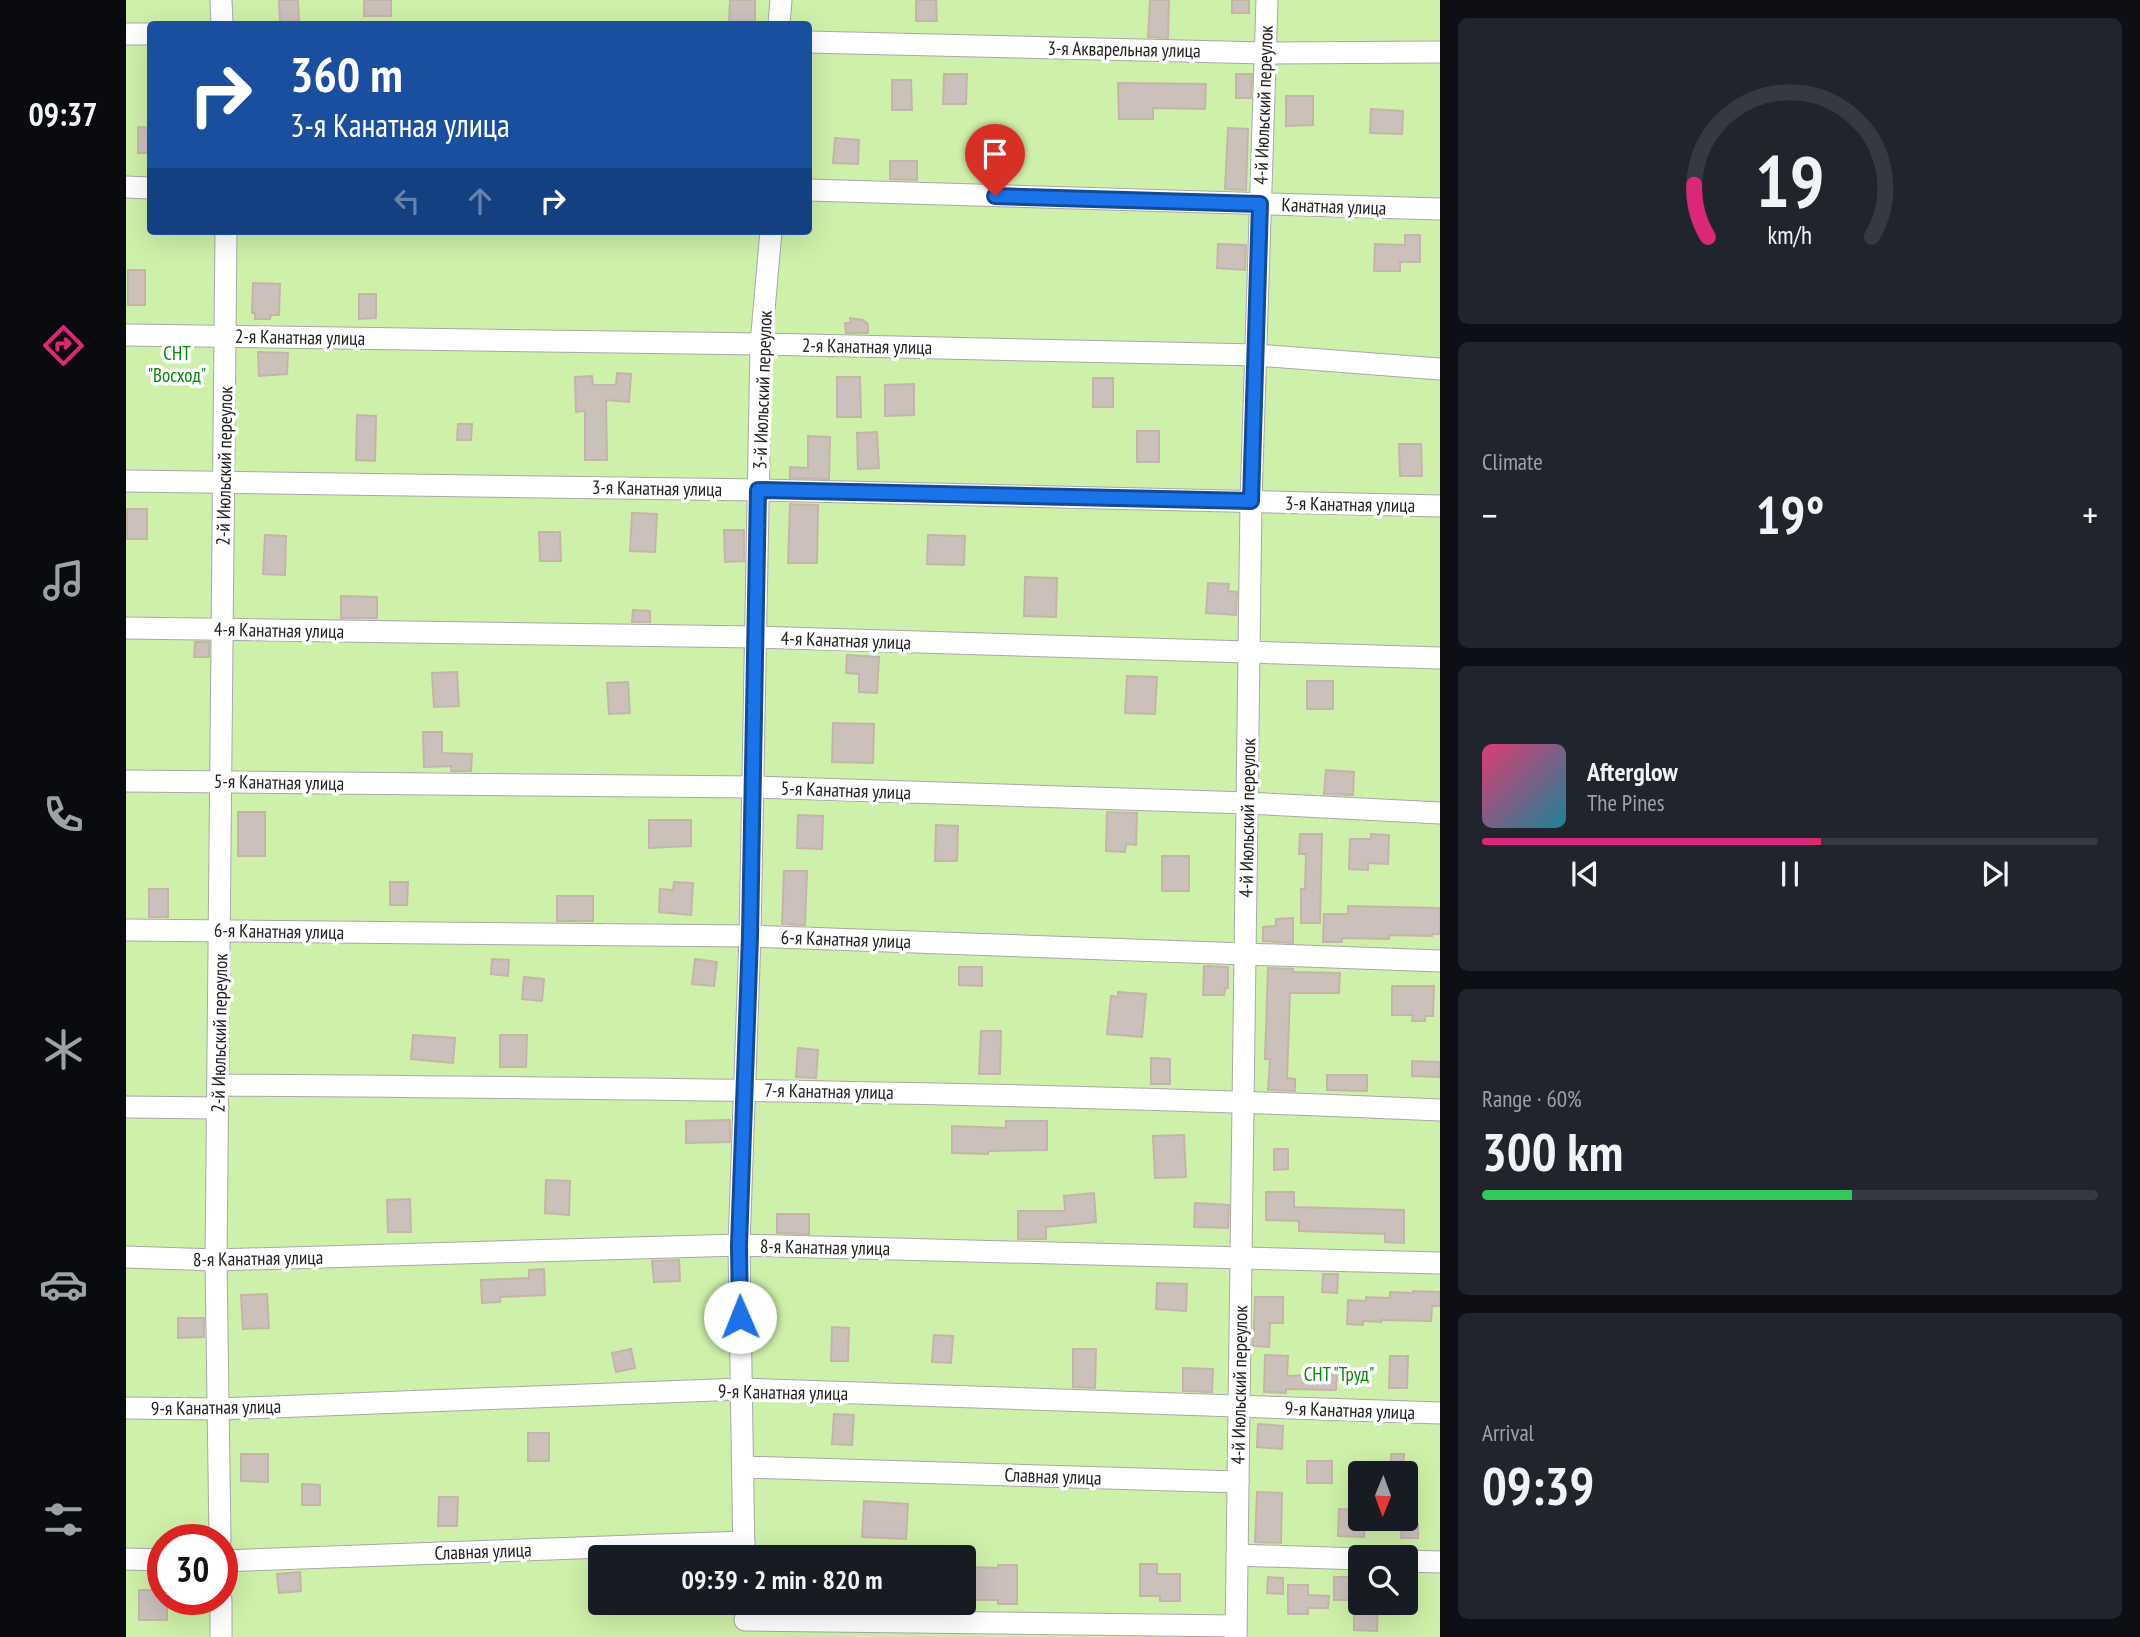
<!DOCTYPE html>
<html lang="en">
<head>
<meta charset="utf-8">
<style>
	:root { --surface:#171b24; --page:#20242c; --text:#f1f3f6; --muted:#9ea1a6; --line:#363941; --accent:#db2777 }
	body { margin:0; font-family:"PT Sans Narrow",sans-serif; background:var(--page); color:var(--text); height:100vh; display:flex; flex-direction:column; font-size:26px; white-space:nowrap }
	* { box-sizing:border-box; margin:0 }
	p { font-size:23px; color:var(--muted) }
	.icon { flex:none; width:38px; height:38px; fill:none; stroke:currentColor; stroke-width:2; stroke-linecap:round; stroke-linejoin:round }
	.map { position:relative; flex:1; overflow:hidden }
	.sheet { display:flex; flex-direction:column; gap:18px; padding:18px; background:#0d0f14; width:700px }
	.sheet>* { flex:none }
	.top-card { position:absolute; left:21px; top:21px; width:665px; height:214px; border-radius:7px; box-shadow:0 7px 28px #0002; background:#1a4fa0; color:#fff; overflow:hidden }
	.needle { width:46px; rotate:181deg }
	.tools { position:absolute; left:1222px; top:1461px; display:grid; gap:14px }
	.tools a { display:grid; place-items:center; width:70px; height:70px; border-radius:7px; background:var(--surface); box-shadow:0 7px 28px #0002; font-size:35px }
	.speed { position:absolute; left:21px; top:1524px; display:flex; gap:14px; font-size:35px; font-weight:700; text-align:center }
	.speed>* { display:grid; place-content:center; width:91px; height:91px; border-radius:50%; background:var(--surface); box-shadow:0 7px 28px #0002; line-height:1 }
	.speed .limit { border:10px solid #d22; background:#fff; color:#111 }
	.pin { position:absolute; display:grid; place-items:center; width:60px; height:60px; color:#fff; margin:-72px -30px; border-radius:50% 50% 50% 0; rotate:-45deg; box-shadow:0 0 7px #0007 }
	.pin .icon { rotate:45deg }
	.me { position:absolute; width:77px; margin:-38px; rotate:359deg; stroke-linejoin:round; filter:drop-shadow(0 0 5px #0008) }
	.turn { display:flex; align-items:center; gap:24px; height:147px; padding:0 28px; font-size:32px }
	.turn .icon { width:91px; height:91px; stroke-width:2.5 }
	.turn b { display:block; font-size:49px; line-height:60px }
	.lanes { display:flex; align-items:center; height:66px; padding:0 28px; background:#0003; justify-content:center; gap:35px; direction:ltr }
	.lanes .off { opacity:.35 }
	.big { font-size:52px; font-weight:600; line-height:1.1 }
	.sheet .widget { flex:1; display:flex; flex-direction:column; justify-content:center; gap:10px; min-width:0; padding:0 24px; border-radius:10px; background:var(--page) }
	.sheet .dial { align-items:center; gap:0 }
	.dial svg { height:182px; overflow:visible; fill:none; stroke:var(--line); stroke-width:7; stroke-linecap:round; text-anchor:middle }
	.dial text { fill:var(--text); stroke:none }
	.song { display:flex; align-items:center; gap:21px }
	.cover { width:84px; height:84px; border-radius:10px; background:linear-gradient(135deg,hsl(340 70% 55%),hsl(190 70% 35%)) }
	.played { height:7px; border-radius:4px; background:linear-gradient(90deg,var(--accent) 55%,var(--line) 55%) }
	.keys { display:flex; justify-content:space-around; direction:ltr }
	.heat { display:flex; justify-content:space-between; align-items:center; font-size:38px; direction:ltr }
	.charge { height:10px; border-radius:5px; background:linear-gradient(90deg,#34c759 60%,var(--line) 0) }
	.trip { position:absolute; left:462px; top:1545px; width:388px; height:70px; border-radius:7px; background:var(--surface); box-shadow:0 7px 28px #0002; font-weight:600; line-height:70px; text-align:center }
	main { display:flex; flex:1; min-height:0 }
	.dock { display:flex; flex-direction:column; width:126px; justify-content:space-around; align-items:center; background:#090b0e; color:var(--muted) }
	.dock .icon { width:49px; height:49px }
	.dock .current { color:var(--accent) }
	.dock b { font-size:32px; color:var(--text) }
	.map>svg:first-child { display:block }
	.grass { fill:#cff0aa; fill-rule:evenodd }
	.building { fill:#cbc0ba; stroke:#c6b4a8; stroke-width:2 }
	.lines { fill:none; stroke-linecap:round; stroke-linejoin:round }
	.minor-casing { stroke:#a8a8a8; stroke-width:23 }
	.minor { stroke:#fff; stroke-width:21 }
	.route-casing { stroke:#114b97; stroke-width:18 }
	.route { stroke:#1a73e8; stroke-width:12 }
	.labels { text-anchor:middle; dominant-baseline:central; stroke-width:7; stroke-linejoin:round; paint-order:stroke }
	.street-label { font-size:19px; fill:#212121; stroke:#fff }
	.park-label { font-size:19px; fill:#038709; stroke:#fff }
</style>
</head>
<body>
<main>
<nav class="dock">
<b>09:37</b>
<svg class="icon current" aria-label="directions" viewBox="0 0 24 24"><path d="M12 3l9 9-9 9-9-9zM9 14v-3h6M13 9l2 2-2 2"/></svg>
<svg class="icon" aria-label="music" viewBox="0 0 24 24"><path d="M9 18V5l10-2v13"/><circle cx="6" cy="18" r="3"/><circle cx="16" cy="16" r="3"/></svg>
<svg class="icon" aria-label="phone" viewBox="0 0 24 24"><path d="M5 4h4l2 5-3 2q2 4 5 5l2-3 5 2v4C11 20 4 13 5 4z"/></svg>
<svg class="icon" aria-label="climate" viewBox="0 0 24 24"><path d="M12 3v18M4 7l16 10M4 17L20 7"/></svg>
<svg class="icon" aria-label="car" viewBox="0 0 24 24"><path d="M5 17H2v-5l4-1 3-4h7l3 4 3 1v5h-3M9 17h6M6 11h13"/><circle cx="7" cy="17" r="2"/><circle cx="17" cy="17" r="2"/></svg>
<svg class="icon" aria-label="filters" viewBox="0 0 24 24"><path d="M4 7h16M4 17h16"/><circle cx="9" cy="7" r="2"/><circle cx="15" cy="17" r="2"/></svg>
</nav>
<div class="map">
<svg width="1314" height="1637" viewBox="0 0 1314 1637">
	<rect width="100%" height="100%" fill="#f2eee7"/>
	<path class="grass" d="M0,0H1314V1637H0ZM24,24H682V231H24ZM1234,1474H1279V1519H1234ZM37,1540H96V1600H37ZM474,1558H838V1603H474ZM1234,1558H1279V1603H1234Z"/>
	<g class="building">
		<polygon points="153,0 172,0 173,21 154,22"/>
		<rect x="238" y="0" width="27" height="16"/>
		<polygon points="604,0 629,0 629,24 603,24"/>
		<polygon points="790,0 810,0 811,21 790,21"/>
		<polygon points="1024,0 1043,0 1042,38 1022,37"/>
		<rect x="1106" y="0" width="17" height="13"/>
		<polygon points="818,74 841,74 840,104 817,104"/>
		<polygon points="1110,74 1126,74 1125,98 1110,98"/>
		<polygon points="766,80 785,80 786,110 766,110"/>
		<polygon points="992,83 1080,84 1079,109 1027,108 1027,119 993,119"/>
		<polygon points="1160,96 1187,96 1187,125 1160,126"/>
		<polygon points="1245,109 1277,111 1276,134 1244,133"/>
		<polygon points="12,127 24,128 24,153 12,153"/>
		<polygon points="1102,128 1122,129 1120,190 1099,189"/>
		<polygon points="709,138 733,140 732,164 707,163"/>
		<polygon points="764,161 791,161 791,180 764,179"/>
		<polygon points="1279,235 1294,235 1294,262 1274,262 1274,271 1248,271 1249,244 1279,245"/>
		<polygon points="1092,244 1120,245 1119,270 1091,268"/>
		<rect x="2" y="270" width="17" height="35"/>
		<polygon points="127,283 154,284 153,315 145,315 144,319 129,319 129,313 126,313"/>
		<polygon points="233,294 250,294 250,318 233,319"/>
		<polygon points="724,318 737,320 742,324 742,333 720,333 719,323 725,323"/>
		<polygon points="132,352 162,353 161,374 133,376"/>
		<polygon points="491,373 505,374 503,402 480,400 481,460 459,460 459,411 450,412 449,377 466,376 467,385 490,385"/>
		<polygon points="711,377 734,377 735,417 711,417"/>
		<rect x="967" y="378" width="20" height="29"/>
		<polygon points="788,384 788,415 759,416 759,385"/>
		<polygon points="231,415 250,416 249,461 230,460"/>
		<polygon points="332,424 346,424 345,440 331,440"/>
		<rect x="1011" y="431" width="22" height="31"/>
		<polygon points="751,432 753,468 732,469 731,433"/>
		<polygon points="682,436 704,437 703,479 664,478 664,467 682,468"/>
		<polygon points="1273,444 1295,444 1296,476 1274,476"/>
		<polygon points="664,504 692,505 691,563 662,563"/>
		<rect x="1" y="509" width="20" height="30"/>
		<polygon points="506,513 531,514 529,552 504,551"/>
		<polygon points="598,530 618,530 618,561 599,562"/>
		<polygon points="413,532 434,532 435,561 414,561"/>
		<polygon points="139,535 160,536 159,575 137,574"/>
		<polygon points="802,535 839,536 838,565 801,564"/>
		<polygon points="899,577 931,578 930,617 898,616"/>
		<polygon points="1082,583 1103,584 1102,591 1111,592 1110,615 1080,613"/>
		<polygon points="215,596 251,597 251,618 215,618"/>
		<polygon points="507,610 524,611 524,622 506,622"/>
		<polygon points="69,642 83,642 83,657 68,657"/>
		<polygon points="721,655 753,657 751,693 733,692 733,674 720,673"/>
		<polygon points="331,672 333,706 308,707 306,673"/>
		<polygon points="1001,676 1031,677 1029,714 999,713"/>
		<rect x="1181" y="681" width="26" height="28"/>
		<polygon points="502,682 504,713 483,714 481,683"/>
		<polygon points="707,723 748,724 747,763 706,762"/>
		<polygon points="297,732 316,732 316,753 346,754 345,771 325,771 325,766 298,767"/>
		<polygon points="1200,770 1228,772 1227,795 1198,794"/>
		<rect x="112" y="812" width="27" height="44"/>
		<polygon points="981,812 1011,813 1010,845 1000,844 999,852 980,851"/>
		<polygon points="672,815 697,816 696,849 671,848"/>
		<polygon points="523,820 565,820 565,846 523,848"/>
		<polygon points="810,825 832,826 831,861 809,861"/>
		<polygon points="1174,834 1196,834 1194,923 1175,923 1175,889 1179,889 1180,854 1173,854"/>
		<polygon points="1245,834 1263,835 1262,864 1242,863 1242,870 1223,869 1224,839 1245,839"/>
		<rect x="1036" y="856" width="27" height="35"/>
		<polygon points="658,871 681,871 679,925 656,924"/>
		<polygon points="264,882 282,882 281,905 264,905"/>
		<polygon points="548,882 567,883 565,915 533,912 534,889 547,890"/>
		<rect x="23" y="889" width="19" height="28"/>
		<rect x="431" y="896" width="36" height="25"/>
		<polygon points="1222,906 1314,908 1314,934 1306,934 1306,936 1263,935 1263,939 1216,938 1216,942 1197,942 1198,914 1222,914"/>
		<polygon points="1167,918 1167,943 1137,941 1137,927 1150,926 1150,919"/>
		<polygon points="366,959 383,960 382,976 365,974"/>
		<polygon points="569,959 591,962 588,986 566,984"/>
		<polygon points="1078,966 1102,967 1102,988 1099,988 1098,995 1077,995"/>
		<polygon points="833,967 856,967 856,986 833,985"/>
		<polygon points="1142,968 1167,969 1167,972 1214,973 1213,993 1164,993 1161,1078 1169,1079 1169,1091 1142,1090 1144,1059 1139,1059"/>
		<polygon points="398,977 418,979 416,1001 396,999"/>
		<polygon points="1266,986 1308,986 1307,1016 1299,1016 1299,1021 1286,1021 1287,1015 1266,1015"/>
		<polygon points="992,992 1020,994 1016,1037 981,1034 985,996 992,997"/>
		<polygon points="855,1031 875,1031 874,1074 853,1074"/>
		<polygon points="287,1035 329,1038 327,1063 285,1059"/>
		<polygon points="374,1035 401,1035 400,1067 374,1067"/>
		<polygon points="672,1048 692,1050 690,1078 670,1077"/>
		<polygon points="1025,1058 1044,1059 1044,1084 1025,1084"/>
		<polygon points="1286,1061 1314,1062 1314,1077 1286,1076"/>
		<polygon points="1201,1075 1241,1075 1241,1091 1201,1090"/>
		<polygon points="604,1120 604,1142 560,1143 560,1121"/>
		<polygon points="880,1121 921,1121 921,1150 862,1151 862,1154 826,1153 826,1126 880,1128"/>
		<polygon points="1058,1135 1060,1177 1029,1178 1027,1136"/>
		<polygon points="1148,1149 1162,1149 1162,1169 1148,1170"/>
		<polygon points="420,1180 444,1181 443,1215 419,1213"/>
		<polygon points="1140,1192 1168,1192 1168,1207 1278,1210 1278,1243 1259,1242 1259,1234 1173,1231 1173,1221 1140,1220"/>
		<polygon points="968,1193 970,1222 920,1227 920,1239 892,1239 892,1211 939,1211 938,1196"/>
		<polygon points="284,1199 285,1232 262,1232 261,1200"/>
		<polygon points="1069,1203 1103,1205 1102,1228 1068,1227"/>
		<polygon points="651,1214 683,1214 683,1234 651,1233"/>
		<polygon points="553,1260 554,1281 528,1282 526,1261"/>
		<polygon points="418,1269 419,1295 374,1297 374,1302 356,1303 355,1280 403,1278 403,1270"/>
		<polygon points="1197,1274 1212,1274 1211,1293 1196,1292"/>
		<polygon points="1031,1283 1061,1284 1060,1311 1030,1309"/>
		<polygon points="1287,1291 1314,1292 1314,1306 1306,1306 1305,1321 1255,1320 1255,1322 1237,1321 1237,1325 1221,1324 1222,1300 1240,1301 1240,1297 1264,1298 1264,1292 1287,1293"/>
		<polygon points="141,1294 143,1328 117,1329 115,1295"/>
		<polygon points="1129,1297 1157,1297 1157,1323 1144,1323 1143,1347 1127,1346"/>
		<polygon points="52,1318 78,1318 78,1337 52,1338"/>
		<polygon points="706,1327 723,1328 722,1361 705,1361"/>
		<polygon points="808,1335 827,1336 825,1363 806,1362"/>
		<polygon points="505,1349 509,1368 490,1372 486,1353"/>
		<polygon points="947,1349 970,1349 969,1388 947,1387"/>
		<polygon points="1139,1355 1162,1356 1161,1376 1211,1374 1210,1390 1160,1389 1160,1393 1138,1392"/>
		<polygon points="1264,1356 1282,1356 1281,1388 1263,1388"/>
		<polygon points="1057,1368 1087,1369 1086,1392 1057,1391"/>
		<polygon points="708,1414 728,1415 726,1445 706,1444"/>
		<polygon points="1132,1424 1157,1426 1156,1449 1131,1447"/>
		<rect x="402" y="1433" width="21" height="28"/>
		<polygon points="115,1454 142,1454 142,1482 115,1481"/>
		<polygon points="1265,1454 1278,1454 1277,1467 1265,1467"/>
		<rect x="1181" y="1461" width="25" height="22"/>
		<polygon points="176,1484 194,1485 194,1505 176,1505"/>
		<polygon points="1131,1492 1156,1493 1155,1543 1129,1542"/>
		<polygon points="313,1497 332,1497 331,1526 312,1526"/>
		<polygon points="738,1501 782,1504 780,1539 736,1537"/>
		<polygon points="1213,1509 1234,1510 1234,1519 1239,1519 1238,1537 1212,1536"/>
		<polygon points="1276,1523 1292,1524 1292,1538 1275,1538"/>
		<polygon points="1014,1564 1031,1564 1031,1574 1054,1574 1054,1601 1034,1601 1034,1596 1014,1596"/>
		<polygon points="872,1565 891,1565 891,1604 872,1604 872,1600 848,1600 848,1567 872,1568"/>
		<polygon points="174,1572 175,1591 153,1593 151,1574"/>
		<polygon points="1142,1577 1157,1578 1157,1594 1141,1593"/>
		<rect x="1208" y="1577" width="18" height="23"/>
		<polygon points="1162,1585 1182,1585 1182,1595 1203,1596 1202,1608 1182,1608 1182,1614 1162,1614"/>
		<polygon points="13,1590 37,1590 37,1600 41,1600 41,1620 13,1620"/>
		<polygon points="1228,1603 1252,1603 1251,1631 1228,1630"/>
	</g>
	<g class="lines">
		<defs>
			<g id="minor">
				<polyline points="95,0 96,24"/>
				<polyline points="653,24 655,0"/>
				<polyline points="0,34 24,34"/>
				<polyline points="682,42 1139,53 1314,52"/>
				<polyline points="0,187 24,188"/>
				<polyline points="682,190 1314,209"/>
				<polyline points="0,335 635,344 1130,355 1314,369"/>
				<polyline points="0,481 633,490 1314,506"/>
				<polyline points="0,628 630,637 1314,658"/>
				<polyline points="0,781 627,787 1121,803 1314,813"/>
				<polyline points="0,930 624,936 1314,961"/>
				<path d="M92,1085C500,1088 907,1092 1314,1110"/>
				<polyline points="0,1107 92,1108"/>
				<polyline points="0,1257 90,1260 613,1245 1314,1263"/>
				<polyline points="0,1408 93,1409 615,1389 1314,1413"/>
				<polyline points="617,1467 1112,1482"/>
				<polyline points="94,1540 90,1260 100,231"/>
				<polyline points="1111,1555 1234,1559"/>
				<polyline points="618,1558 613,1245 624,936 635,344 645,231"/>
				<polyline points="0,1559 37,1560"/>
				<polyline points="96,1561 618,1542"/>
				<polyline points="1279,1561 1314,1562"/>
				<polyline points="95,1600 95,1637"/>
				<polyline points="619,1620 1110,1626"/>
				<polyline points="1110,1637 1125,501 1141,0"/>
			</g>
		</defs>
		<use href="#minor" class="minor-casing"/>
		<use href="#minor" class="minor"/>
	</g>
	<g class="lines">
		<defs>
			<polyline id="route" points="614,1317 613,1245 624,936 632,490 1125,501 1134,204 869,196"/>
		</defs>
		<use href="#route" class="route-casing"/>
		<use href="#route" class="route"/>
	</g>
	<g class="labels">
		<g class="street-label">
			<text transform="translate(998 49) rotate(1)">3-я Акварельная улица</text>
			<text transform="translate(1137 105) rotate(-88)">4-й Июльский переулок</text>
			<text transform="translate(1208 206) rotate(2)">Канатная улица</text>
			<text transform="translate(174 337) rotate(1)">2-я Канатная улица</text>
			<text transform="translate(741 346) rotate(1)">2-я Канатная улица</text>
			<text transform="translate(636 390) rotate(-88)">3-й Июльский переулок</text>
			<text transform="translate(98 466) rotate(-89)">2-й Июльский переулок</text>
			<text transform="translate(531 488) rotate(1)">3-я Канатная улица</text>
			<text transform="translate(1224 504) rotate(1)">3-я Канатная улица</text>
			<text transform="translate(153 630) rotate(1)">4-я Канатная улица</text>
			<text transform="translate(720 640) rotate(2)">4-я Канатная улица</text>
			<text transform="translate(153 782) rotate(1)">5-я Канатная улица</text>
			<text transform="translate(720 790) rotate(2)">5-я Канатная улица</text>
			<text transform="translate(1121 818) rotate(-89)">4-й Июльский переулок</text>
			<text transform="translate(153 931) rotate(1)">6-я Канатная улица</text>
			<text transform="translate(720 939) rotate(2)">6-я Канатная улица</text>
			<text transform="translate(93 1033) rotate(-89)">2-й Июльский переулок</text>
			<text transform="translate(703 1091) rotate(1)">7-я Канатная улица</text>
			<text transform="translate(699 1247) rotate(1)">8-я Канатная улица</text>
			<text transform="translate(132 1258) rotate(-1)">8-я Канатная улица</text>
			<text transform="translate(1113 1385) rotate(-89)">4-й Июльский переулок</text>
			<text transform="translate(657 1392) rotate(1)">9-я Канатная улица</text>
			<text transform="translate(90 1407) rotate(-1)">9-я Канатная улица</text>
			<text transform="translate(1224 1410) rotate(2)">9-я Канатная улица</text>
			<text transform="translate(927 1476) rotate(2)">Славная улица</text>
			<text transform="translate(357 1551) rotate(-2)">Славная улица</text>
		</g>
		<g class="park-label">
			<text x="51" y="353">СНТ<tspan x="51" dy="22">"Восход"</tspan></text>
			<text x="1213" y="1374">СНТ "Труд"</text>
		</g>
	</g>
</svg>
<div class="tools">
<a><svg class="needle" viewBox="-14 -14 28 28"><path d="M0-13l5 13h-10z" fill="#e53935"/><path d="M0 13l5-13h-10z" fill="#9ea1a6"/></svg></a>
<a><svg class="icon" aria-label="search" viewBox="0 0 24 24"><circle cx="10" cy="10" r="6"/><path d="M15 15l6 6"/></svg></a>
</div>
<div class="speed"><div class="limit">30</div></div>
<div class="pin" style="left:869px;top:196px;background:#d93025"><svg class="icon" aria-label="arrive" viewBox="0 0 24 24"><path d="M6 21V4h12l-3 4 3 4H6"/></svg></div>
<svg class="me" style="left:614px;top:1317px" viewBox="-20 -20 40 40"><circle r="19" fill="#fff"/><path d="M0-13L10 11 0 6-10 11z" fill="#1a73e8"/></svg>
<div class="trip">09:39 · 2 min · 820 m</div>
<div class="top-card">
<div class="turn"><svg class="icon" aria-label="right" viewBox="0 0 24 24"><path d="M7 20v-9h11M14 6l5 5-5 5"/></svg><div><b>360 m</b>3-я Канатная улица</div></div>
<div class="lanes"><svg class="icon off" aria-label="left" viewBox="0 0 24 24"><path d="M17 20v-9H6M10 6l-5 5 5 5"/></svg><svg class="icon off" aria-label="ahead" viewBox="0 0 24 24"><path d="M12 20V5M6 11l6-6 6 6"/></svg><svg class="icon" aria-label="right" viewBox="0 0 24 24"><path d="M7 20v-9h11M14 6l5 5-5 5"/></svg></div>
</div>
</div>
<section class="sheet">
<div class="widget dial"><svg viewBox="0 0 100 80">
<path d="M14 69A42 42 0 1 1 86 69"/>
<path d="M14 69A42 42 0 0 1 8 46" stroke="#db2777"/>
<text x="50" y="56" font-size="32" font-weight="700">19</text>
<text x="50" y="72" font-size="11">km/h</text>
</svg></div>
<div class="widget"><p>Climate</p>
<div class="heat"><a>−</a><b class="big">19°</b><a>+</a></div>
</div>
<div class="widget">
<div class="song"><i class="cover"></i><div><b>Afterglow</b><p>The Pines</p></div></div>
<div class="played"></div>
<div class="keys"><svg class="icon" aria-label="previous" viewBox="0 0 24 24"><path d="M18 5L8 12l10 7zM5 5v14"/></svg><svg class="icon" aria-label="pause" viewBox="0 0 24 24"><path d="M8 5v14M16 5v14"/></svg><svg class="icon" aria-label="next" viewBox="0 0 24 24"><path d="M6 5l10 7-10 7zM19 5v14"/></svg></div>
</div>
<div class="widget"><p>Range · 60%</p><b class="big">300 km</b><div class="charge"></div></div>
<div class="widget"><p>Arrival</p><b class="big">09:39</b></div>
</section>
</main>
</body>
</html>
